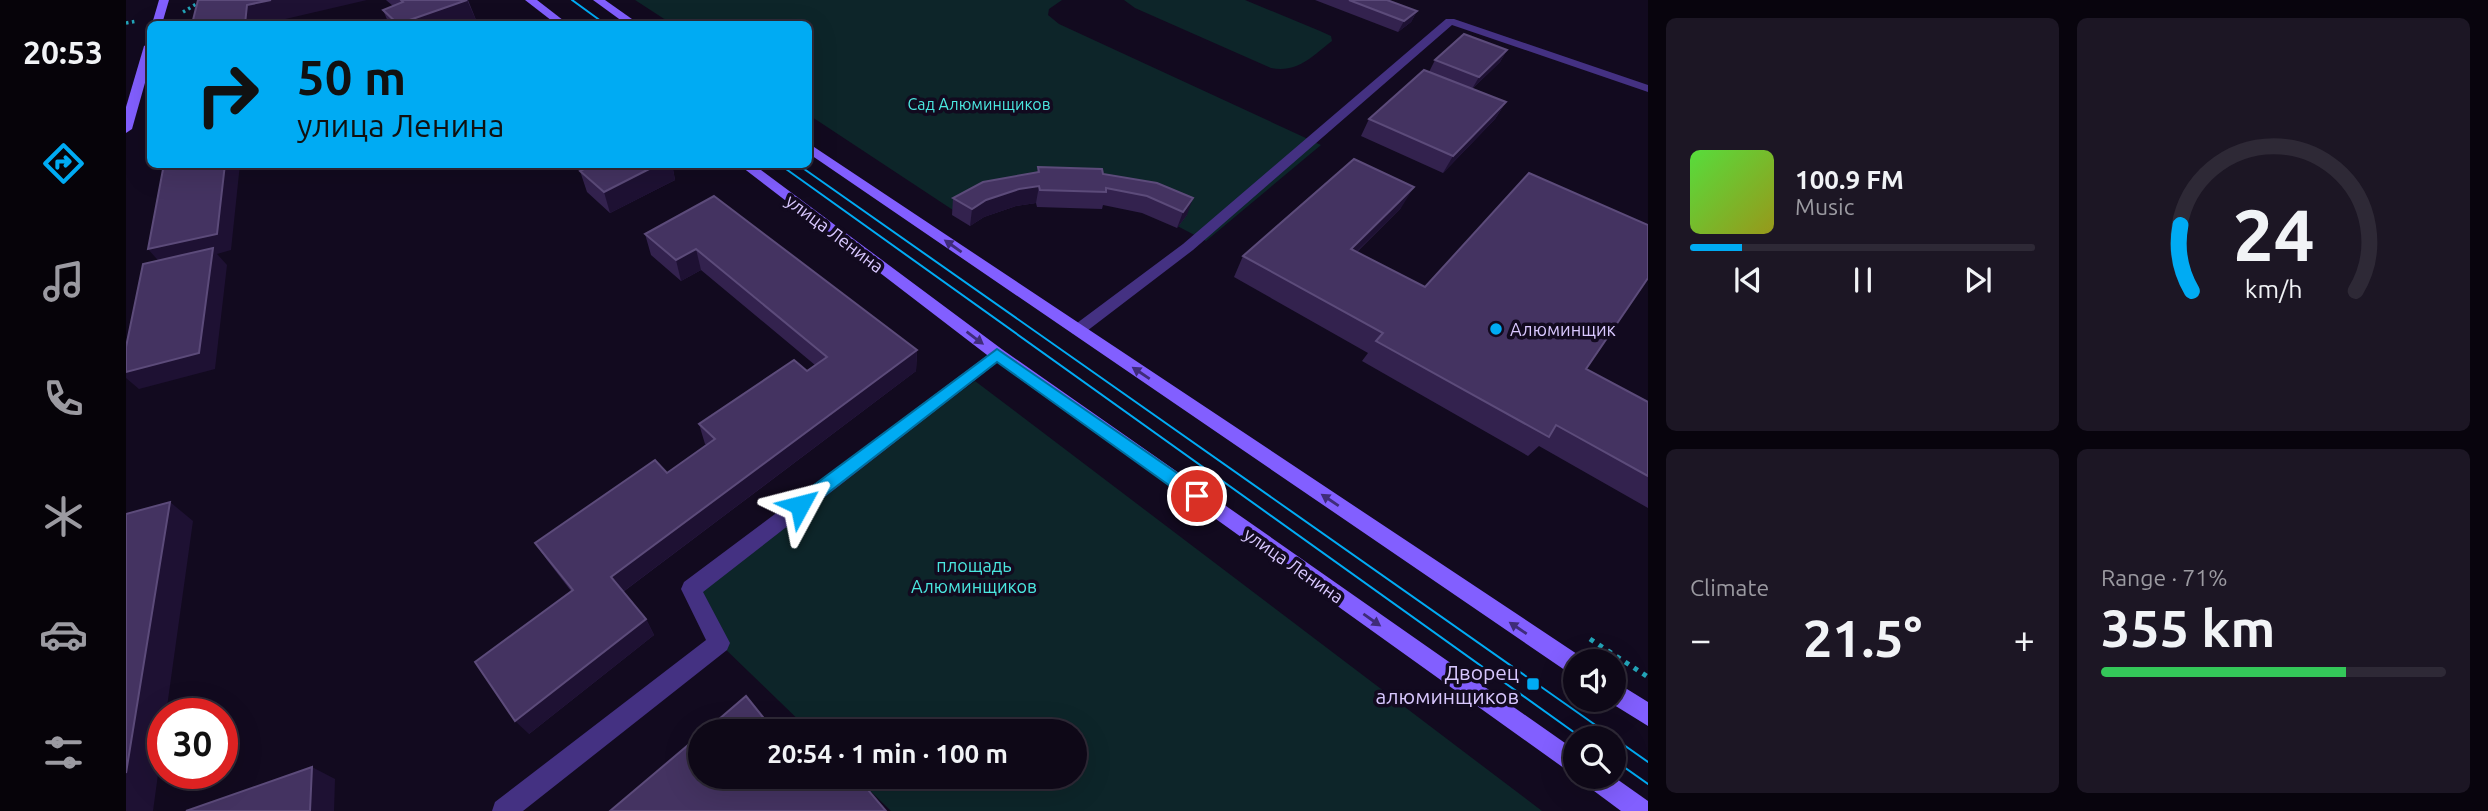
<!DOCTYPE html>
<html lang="en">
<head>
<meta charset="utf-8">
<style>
	:root { --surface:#0e0817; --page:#1c1624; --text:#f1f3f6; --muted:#9b9aa1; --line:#2e2936; --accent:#00abf3 }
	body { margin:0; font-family:Ubuntu,sans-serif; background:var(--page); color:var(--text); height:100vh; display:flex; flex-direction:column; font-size:26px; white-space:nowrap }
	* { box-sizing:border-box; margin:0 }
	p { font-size:23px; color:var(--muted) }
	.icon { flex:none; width:38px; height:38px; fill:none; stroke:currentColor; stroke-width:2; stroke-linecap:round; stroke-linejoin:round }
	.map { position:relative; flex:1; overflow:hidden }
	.sheet { display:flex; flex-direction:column; gap:18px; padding:18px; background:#08040d; width:840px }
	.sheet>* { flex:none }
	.top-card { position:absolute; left:21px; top:21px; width:665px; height:147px; border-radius:10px; box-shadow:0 7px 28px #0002,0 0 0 2px var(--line); background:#00abf3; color:#111; overflow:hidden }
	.buttons { position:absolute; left:1437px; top:649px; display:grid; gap:14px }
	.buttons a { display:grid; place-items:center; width:63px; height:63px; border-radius:50%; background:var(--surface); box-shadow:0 7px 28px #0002,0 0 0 2px var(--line); font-size:35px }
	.speed { position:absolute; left:21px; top:698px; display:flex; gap:14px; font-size:35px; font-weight:700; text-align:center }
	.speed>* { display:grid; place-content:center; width:91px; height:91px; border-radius:50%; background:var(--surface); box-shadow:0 7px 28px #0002,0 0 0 2px var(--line); line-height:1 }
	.speed .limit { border:10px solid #d22; background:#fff; color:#111 }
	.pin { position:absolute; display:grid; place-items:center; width:60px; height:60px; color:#fff; margin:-30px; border:4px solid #fff; border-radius:50%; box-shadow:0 2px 7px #0007 }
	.me { position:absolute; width:77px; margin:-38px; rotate:52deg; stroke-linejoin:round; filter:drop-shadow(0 0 5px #0008) }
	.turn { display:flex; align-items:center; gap:24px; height:147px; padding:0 35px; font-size:32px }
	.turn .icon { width:91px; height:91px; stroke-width:2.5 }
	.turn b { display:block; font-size:49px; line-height:60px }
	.big { font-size:52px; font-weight:700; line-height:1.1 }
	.sheet .tile { flex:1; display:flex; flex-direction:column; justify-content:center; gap:10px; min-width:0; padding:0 24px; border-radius:10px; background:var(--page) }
	.sheet .dial { align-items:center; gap:0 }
	.dial svg { height:182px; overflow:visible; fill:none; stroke:var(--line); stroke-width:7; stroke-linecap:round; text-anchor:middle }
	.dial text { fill:var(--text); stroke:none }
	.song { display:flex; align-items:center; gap:21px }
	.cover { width:84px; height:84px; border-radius:10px; background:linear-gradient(135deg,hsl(110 70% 55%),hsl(60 70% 35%)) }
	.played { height:7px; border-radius:4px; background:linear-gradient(90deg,var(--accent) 15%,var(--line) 15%) }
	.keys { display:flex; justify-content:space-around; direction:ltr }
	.heat { display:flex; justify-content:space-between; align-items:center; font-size:38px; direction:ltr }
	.charge { height:10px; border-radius:5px; background:linear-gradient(90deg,#34c759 71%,var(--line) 0) }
	.sheet .tiles { flex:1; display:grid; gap:18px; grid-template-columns:repeat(2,1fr) }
	.trip { position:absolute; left:562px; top:719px; width:399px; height:70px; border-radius:35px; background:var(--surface); box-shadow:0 7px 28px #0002,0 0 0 2px var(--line); font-weight:700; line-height:70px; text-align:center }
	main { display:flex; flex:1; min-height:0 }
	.menu { display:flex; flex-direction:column; width:126px; justify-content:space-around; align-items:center; background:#060309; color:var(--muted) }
	.menu .icon { width:49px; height:49px }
	.menu .active { color:var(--accent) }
	.menu b { font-size:32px; color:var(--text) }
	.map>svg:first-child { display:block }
	.green { fill:#0d2529 }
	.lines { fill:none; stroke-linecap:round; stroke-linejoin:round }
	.path-far1 { stroke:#23a4b8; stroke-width:3.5; stroke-dasharray:2.5 3.5; stroke-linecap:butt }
	.path { stroke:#23a4b8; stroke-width:5; stroke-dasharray:4.5 6; stroke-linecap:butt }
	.lane { fill:#443182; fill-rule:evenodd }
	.street { fill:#443182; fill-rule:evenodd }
	.secondary { fill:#825fff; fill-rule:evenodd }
	.tram { stroke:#00abf3; stroke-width:2 }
	.wall { fill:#33224e }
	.shaded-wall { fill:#1e1133 }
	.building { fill:#443361; stroke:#5c4b7a; stroke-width:2 }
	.oneway { fill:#3f2c79 }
	.route { fill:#00abf3; stroke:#006f9e; stroke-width:2 }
	.poi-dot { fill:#00abf3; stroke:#120a1f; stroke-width:2.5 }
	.labels { text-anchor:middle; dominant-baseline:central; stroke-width:7; stroke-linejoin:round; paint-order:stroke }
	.far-park-label { font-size:16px; fill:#4be8e0; stroke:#120a1f }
	.street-label { font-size:18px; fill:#d9c8ff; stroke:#120a1f }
	.poi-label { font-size:18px; fill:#d9c8ff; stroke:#120a1f; text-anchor:start }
	.park-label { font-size:18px; fill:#4be8e0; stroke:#120a1f }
	.near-poi-label { font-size:21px; fill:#d9c8ff; stroke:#120a1f; text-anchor:end }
</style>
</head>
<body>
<main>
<nav class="menu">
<b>20:53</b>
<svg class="icon active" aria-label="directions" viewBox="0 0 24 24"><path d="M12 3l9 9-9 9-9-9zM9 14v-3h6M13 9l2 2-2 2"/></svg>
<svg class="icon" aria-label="music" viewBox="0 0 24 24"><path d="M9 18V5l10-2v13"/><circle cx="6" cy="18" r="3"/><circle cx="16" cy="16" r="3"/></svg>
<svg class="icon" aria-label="phone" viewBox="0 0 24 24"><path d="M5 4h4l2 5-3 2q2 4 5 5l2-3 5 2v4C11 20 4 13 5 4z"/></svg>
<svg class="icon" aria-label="climate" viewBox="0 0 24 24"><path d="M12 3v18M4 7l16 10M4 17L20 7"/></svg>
<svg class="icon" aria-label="car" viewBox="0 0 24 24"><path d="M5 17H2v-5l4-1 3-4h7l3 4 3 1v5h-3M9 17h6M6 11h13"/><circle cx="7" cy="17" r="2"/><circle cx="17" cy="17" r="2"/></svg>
<svg class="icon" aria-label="filters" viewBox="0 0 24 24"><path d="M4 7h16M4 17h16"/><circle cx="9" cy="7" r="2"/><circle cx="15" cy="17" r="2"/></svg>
</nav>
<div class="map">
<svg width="1522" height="811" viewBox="0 0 1522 811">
	<rect width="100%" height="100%" fill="#120a1f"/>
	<g class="green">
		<polygon points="509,0 936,0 923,9 922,15 933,24 1195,145 1080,241 1015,207 912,195 836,216 683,115 682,24 546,24"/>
		<path d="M998,0H1119L1194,31L1205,36L1206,41C1185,57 1172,73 1145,68L1009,8Z"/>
		<polygon points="849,381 1416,811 765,811 730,777 948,777 948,732 684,731 593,643 565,589"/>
	</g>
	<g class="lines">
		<g class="path-far1">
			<polyline points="57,12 77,0"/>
			<polyline points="0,23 11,21"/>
		</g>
		<polyline class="path" points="1464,639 1522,677"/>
		<polygon class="lane" points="1320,19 1328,19 1522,85 1522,92 1326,25 1067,250 957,334 947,334 945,330 947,326 1057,244"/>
		<polygon class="street" points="871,348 877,350 879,354 877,358 577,592 604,643 601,650 397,811 366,811 369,802 580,640 555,589 558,582"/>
		<g class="secondary">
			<polygon points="33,0 43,0 36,24 26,24"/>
			<polygon points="399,0 411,0 442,24 430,24"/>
			<polygon points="467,0 479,0 513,24 500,24"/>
			<polygon points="24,43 24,65 6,129 0,133 0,107 18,46"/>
			<polygon points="682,143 1457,658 1458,662 1449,662 1449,677 682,153"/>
			<polygon points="612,164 627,164 877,350 1449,750 1449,776 865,358"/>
			<polygon points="1488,681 1522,702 1522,726 1480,700 1488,700"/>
			<polygon points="1456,777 1488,777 1522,801 1522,811 1495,811 1460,785"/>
		</g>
		<g class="tram">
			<polyline points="446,0 479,24"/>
			<polyline points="653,164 1456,738"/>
			<polyline points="671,164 1522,762"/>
			<polyline points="1488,760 1522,784"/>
		</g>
	</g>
	<g class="wall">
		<polygon points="260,0 342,0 350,20 337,24 263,24 257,10 267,6"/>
		<polygon points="1189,0 1261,0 1291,11 1285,22 1272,32"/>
		<polygon points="1381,50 1374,62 1346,89 1380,102 1369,119 1317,173 1235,136 1243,119 1303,72 1309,60"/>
		<polygon points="454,164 546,164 549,180 484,213 461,192 454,171 459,169"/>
		<polygon points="912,167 977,174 1031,183 1061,215 1051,228 1016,213 977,205 976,209 911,207 910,203 890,206 858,217 844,226 826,215 827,198 911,173"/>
		<polygon points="588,196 791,350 790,371 497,592 520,619 528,635 403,734 445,591 421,560 409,543 541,473 581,445 579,444 573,424 681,371 689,365 575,270 555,281 525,255 519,234"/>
		<polygon points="1275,208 1231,252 1522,402 1522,508 1413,446 1402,456 1236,361 1242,353 1108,277 1117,256"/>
	</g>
	<g class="shaded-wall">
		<polygon points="145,0 241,0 138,24 119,24 121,5"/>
		<polygon points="341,0 350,20 337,24 272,24"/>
		<polygon points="1291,11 1285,22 1272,32 1278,21"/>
		<polygon points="1381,50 1374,62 1346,89 1353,77"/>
		<polygon points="1380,102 1369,119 1317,173 1327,156"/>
		<polygon points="99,164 114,164 105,250 91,254 101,265 89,369 13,389 0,378 0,372 37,266 22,249"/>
		<polygon points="533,164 546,164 549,180 484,213 478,192"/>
		<polygon points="913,186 910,203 890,206 858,217 844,226 846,209 860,200 893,189"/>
		<polygon points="1288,187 1275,208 1213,269 1225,249"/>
		<polygon points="1067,198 1061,215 1051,228 1057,212"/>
		<polygon points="570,249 575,270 555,281 550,260"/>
		<polygon points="791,350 790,371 494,594 485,577"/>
		<polygon points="44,502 67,521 40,714 37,714 37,738 27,811 0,811 0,773"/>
		<polygon points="520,619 528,635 403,734 389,721"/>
		<polygon points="186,767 209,779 208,811 184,811"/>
	</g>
	<g class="building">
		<polygon points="72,0 145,0 121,5 119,24 66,24"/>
		<polygon points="275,0 341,0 272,24 257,10 277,2"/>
		<polygon points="1223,0 1261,0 1291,11 1278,21"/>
		<polygon points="1338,34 1381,50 1353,77 1309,60"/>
		<polygon points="1298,70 1380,102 1327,156 1243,119"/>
		<polygon points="1228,159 1288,187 1225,249 1299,287 1403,173 1522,225 1522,278 1460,369 1522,402 1522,476 1430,425 1423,437 1250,341 1257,333 1117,256"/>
		<polygon points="38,164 99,164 91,234 22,249"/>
		<polygon points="468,164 533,164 478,192 454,171"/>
		<polygon points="912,167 976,169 977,174 1031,183 1067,198 1057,212 1021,196 980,188 980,192 914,190 913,186 893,189 860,200 846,209 827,198 857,182 913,172"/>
		<polygon points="588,196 791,350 485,577 520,619 389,721 349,662 447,590 409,543 529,460 541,473 589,439 573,424 668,360 681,371 701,357 570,249 550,260 519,234"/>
		<polygon points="87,248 73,353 0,372 0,347 17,264"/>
		<polygon points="44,502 0,773 0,514"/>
		<polygon points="620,696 649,732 578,732"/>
		<polygon points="686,725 692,732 678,732"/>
		<polygon points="574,735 574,777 731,777 760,811 484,811"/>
		<polygon points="186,767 184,811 60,811"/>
	</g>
	<defs><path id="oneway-solid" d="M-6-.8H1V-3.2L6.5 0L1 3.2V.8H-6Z" transform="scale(1.75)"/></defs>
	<g class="oneway">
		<use href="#oneway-solid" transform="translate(827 246) rotate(-145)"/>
		<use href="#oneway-solid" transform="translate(849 338) rotate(37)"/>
		<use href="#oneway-solid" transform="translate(1015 373) rotate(-146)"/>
		<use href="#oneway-solid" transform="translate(1204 500) rotate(-146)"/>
		<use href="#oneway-solid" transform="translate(1246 620) rotate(35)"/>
		<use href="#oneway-solid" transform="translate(1392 628) rotate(-146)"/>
	</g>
	<polygon class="route" points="871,349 1077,491 1079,496 1077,501 1071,503 1065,501 871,362 680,510 674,513 668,510 665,505 668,500"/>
	<g class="poi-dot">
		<circle cx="1370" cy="329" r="7"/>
		<rect x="1400" y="677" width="14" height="14" rx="3.5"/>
	</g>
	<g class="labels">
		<g class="far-park-label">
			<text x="853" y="104">Сад Алюминщиков</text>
		</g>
		<g class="street-label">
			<text transform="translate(709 233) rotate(37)">улица Ленина</text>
			<text transform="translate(1168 565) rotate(35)">улица Ленина</text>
		</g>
		<g class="poi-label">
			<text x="1384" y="329">Алюминщик</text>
		</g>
		<g class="park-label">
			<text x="848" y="565">площадь<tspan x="848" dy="21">Алюминщиков</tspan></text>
		</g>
		<g class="near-poi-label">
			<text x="1393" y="672">Дворец<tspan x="1393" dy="24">алюминщиков</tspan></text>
		</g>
	</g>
</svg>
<div class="buttons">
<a><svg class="icon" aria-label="sound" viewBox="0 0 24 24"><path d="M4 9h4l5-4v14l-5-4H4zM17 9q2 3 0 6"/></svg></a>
<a><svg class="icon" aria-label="search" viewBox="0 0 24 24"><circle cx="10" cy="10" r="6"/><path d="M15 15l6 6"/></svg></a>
</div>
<div class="speed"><div class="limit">30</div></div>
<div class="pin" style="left:1071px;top:496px;background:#d93025"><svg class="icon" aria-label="arrive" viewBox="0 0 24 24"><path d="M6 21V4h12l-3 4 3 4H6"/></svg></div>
<svg class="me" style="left:674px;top:505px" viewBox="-20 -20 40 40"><path d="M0-17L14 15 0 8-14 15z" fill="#00abf3" stroke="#fff" stroke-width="4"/></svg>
<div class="trip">20:54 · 1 min · 100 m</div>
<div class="top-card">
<div class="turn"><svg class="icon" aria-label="right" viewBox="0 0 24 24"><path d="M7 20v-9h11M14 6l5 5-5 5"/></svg><div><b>50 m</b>улица Ленина</div></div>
</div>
</div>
<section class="sheet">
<div class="tiles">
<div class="tile">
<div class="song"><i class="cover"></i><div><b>100.9 FM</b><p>Music</p></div></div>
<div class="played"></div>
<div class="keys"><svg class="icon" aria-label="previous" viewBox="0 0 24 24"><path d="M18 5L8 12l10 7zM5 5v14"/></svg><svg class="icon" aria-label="pause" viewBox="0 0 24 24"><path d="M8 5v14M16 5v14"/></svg><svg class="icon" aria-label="next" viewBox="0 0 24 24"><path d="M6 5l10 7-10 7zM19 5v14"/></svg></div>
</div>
<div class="tile dial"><svg viewBox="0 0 100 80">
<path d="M14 69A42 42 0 1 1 86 69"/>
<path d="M14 69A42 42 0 0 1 9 40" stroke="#00abf3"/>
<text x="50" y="56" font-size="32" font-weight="700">24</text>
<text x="50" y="72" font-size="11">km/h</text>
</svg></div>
<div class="tile"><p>Climate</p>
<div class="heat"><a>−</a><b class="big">21.5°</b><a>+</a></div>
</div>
<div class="tile"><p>Range · 71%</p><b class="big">355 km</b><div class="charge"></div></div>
</div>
</section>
</main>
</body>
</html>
